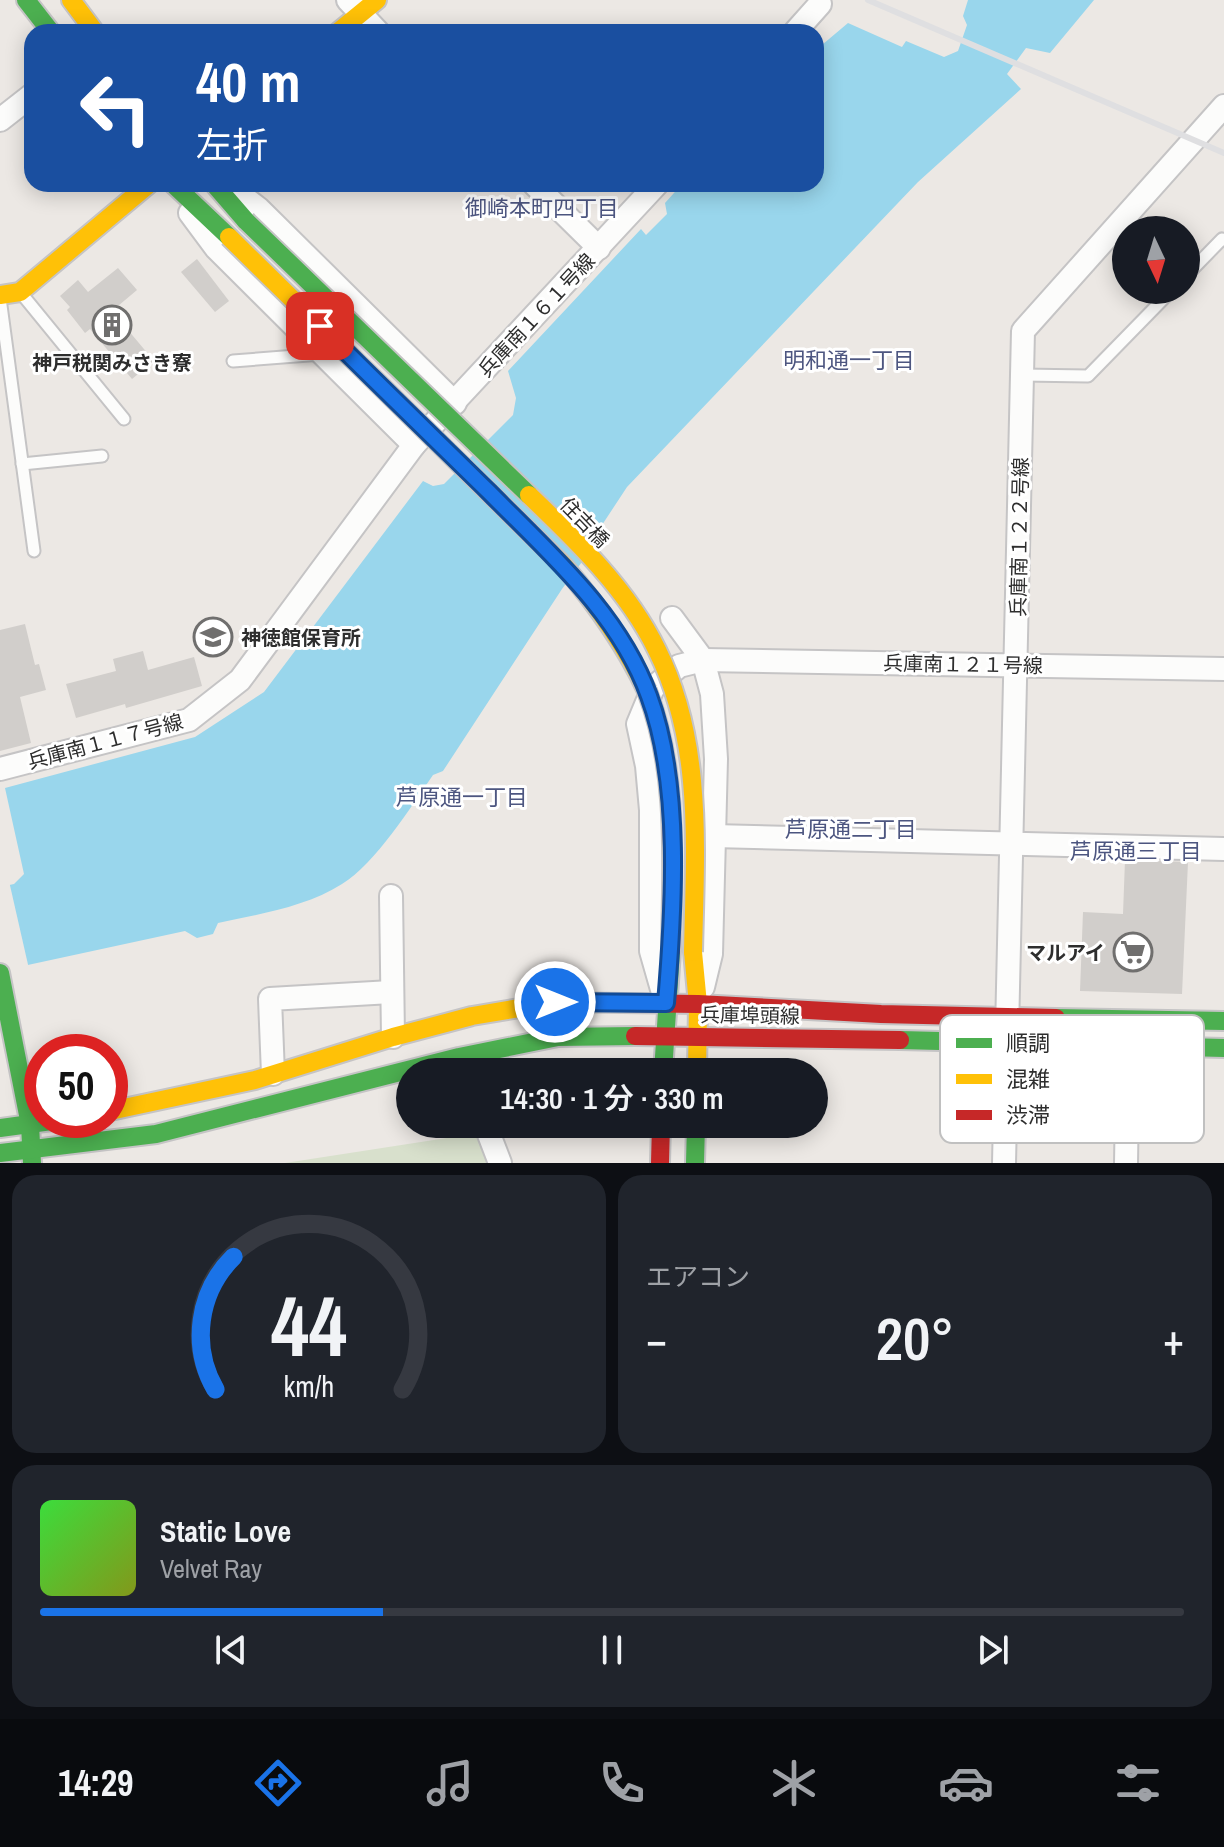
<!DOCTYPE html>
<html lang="ja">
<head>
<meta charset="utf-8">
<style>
	:root { --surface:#171b24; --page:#20242c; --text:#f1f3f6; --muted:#9ea1a6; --line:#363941; --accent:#1a73e8 }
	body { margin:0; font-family:"Archivo Narrow","Noto Sans JP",sans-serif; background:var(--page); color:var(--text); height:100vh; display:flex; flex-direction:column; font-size:30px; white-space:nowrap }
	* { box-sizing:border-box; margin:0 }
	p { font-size:26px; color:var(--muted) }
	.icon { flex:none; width:44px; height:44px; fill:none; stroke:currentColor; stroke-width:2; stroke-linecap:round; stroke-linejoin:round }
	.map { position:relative; height:1163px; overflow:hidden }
	.details { display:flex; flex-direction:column; gap:12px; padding:12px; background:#0d0f14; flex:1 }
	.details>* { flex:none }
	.guide { position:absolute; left:24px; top:24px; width:800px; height:168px; border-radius:24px; box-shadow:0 4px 20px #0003; background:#1a4fa0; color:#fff; overflow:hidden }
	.needle { width:52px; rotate:176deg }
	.controls { position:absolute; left:1112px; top:216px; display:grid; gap:16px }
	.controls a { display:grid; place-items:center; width:88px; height:88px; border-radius:50%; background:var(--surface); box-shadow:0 4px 20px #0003; font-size:40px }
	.speed { position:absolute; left:24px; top:1034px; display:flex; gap:16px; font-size:40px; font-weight:700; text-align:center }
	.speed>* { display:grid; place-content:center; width:104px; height:104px; border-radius:50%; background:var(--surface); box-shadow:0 4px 20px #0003; line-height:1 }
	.speed .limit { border:12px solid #d22; background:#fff; color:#111 }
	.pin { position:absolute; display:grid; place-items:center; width:68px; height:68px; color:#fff; margin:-34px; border-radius:16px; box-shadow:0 4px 12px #0006 }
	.me { position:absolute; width:88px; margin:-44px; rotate:90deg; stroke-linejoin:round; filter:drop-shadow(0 0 6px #0008) }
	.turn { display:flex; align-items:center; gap:28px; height:168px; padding:0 40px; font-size:36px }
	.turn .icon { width:104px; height:104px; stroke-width:2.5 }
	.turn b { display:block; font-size:56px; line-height:68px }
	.big { font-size:60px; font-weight:600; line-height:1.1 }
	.details .card { flex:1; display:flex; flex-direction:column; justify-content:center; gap:12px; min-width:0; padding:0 28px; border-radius:24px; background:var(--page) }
	.details .dial { align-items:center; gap:0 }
	.dial svg { height:208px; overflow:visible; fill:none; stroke:var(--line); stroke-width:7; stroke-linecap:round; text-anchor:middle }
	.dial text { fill:var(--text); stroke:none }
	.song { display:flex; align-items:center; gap:24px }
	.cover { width:96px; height:96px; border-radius:12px; background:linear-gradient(135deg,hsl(120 70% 55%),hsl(70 70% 35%)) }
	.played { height:8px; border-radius:4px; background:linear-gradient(90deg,var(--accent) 30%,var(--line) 30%) }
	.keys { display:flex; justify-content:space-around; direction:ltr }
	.heat { display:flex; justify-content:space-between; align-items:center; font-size:44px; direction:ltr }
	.details .tiles { flex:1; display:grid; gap:12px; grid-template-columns:1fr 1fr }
	.card:last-child { grid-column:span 2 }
	.trip { position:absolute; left:396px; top:1058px; width:432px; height:80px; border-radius:40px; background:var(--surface); box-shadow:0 4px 20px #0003; font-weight:600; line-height:80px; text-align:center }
	.tabs { display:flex; height:128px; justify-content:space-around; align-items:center; background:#090b0e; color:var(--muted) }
	.tabs .icon { width:56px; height:56px }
	.tabs .active { color:var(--accent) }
	.tabs b { font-size:36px; color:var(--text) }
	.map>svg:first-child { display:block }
	.cemetery { fill:#d8e0cc }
	.water { fill:#99d6ec }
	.pier { fill:#ece8e4 }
	.building { fill:#d1cecb }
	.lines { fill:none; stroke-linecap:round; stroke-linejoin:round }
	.lane-casing { stroke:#c5c4c5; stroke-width:15 }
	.street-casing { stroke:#c5c4c5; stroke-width:26 }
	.fast-casing { stroke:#c5c4c5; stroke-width:22 }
	.slow-casing { stroke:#c5c4c5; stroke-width:22 }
	.jam-casing { stroke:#c5c4c5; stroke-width:22 }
	.lane { stroke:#fcfcfb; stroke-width:11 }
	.street { stroke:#fcfcfb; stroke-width:22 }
	.fast { stroke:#4caf50; stroke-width:18 }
	.slow { stroke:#ffc107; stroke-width:18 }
	.jam { stroke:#c62828; stroke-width:18 }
	.rail { stroke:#dfdfe1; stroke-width:6 }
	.fast-bridge-casing { stroke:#c5c4c5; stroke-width:22; stroke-linecap:butt }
	.slow-bridge-casing { stroke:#c5c4c5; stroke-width:22; stroke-linecap:butt }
	.jam-bridge-casing { stroke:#c5c4c5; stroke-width:22; stroke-linecap:butt }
	.fast-bridge { stroke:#4caf50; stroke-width:18 }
	.slow-bridge { stroke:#ffc107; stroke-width:18 }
	.jam-bridge { stroke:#c62828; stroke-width:18 }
	.route-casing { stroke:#114b97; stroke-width:20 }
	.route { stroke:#1a73e8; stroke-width:14 }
	.labels { text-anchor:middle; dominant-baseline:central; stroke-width:6; stroke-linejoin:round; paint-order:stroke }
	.street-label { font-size:20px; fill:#2e2e2e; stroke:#fff }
	.poi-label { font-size:20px; font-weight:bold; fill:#2e2e2e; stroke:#fff }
	.neighbourhood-label { font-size:22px; fill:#4d5680; stroke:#fff }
	.key { fill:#fff; stroke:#c0c0c0; stroke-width:2 }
	.key-label { font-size:22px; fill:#2e2e2e }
</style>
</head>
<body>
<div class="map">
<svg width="1224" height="1163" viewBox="0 0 1224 1163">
	<rect width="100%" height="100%" fill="#ece8e4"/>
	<polygon class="cemetery" points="479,1133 490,1163 285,1163"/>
	<path class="water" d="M968,0H1094L1050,53L1026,48L1007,74L1021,89L918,182L627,487L602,525L601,536L562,589L443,771L433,775C410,808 376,863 342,884C306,907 259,914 218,923L213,934L197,938L185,931L0,971V887L14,884L24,874L5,788L195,737L264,692L423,481L433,486L444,484L513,415L516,398L508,371L641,229L646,235L667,214L665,203L682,184H816V50L848,23L902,47L906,41L944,57L958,51L967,25L963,16Z"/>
	<polygon class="pier" points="9,881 29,969 0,975 0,882"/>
	<g class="building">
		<polygon points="197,259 229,301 215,312 181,272"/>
		<polygon points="118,268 137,290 112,311 154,361 132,379 90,329 85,333 67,310 70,307 60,296 78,280 88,292"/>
		<polygon points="25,624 35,665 39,664 46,690 20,697 31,743 0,751 0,630"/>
		<polygon points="143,651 148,670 194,657 202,686 126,708 125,704 76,718 66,684 116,671 113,659"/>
		<polygon points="1125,860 1188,862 1182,994 1080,991 1083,912 1123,914"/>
	</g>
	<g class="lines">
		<defs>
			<g id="lane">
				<polyline points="1186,276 1222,239 1224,240"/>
				<polyline points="21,293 124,419"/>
				<polyline points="0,298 34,551"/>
				<polyline points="233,361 322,354"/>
				<polyline points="1022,375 1088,376 1172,290"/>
				<polyline points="22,464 102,456"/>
			</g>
			<g id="street">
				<polyline points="348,0 378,32"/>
				<polyline points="795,32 820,4"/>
				<polyline points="0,120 32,95"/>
				<polyline points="227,184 259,209 455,403"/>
				<polyline points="534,184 599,248"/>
				<polyline points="190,213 216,248 414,445"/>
				<polyline points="672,618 703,660 712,694 716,759 711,954 703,987"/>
				<polyline points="0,769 189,720 240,680 414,445 657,184"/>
				<polyline points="713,836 1224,849"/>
				<polyline points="391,896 393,1037"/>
				<polyline points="663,993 651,951 651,810 647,766 638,724 653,688 679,666 703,660 1224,669"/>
				<polyline points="273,1074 270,999 391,992"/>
				<polyline points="485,1124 500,1163"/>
				<polyline points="1004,1163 1023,331 1224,106"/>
				<polyline points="1126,1163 1128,1047"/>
			</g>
			<g id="fast">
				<polyline points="26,0 51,32"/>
				<polyline points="173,184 229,237"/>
				<polyline points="214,184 246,221"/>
				<polyline points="0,973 30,1125 32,1163"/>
				<polyline points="1056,1018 1224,1021"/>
				<polyline points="900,1040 1224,1048"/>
				<polyline points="663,1072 671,951"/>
				<polyline points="0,1128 59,1120"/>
				<polyline points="0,1153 156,1134 459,1057 558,1037 635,1036"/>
				<polyline points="695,1163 696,1124"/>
			</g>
			<g id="slow">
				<polyline points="71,0 95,32"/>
				<polyline points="338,32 377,0"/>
				<polyline points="0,295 20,292 149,184"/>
				<polyline points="693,952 698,1004 697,1072"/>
				<polyline points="110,1111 255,1080 393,1037 472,1016 555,1002 622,1003"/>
			</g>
			<g id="jam">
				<polyline points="622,1003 698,1004 881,1014 1056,1018"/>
				<polyline points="635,1036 900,1040"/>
				<polyline points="660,1163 661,1124"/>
			</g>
		</defs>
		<use href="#lane" class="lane-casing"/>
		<use href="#street" class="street-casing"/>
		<use href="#fast" class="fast-casing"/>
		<use href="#slow" class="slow-casing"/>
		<use href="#jam" class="jam-casing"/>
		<use href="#lane" class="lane"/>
		<use href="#street" class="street"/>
		<use href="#fast" class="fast"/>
		<use href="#slow" class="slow"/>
		<use href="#jam" class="jam"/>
		<polyline class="rail" points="868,0 1224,153"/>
		<defs>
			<polyline id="fast-bridge" points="246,221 529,495"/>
			<g id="slow-bridge">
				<path d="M229,237L564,566C597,605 625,644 647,691"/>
				<path d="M529,495C577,541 628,590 657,650C704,744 695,851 693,952"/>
			</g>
			<path id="jam-bridge" d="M647,691C679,774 672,864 671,951"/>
		</defs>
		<use href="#fast-bridge" class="fast-bridge-casing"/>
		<use href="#slow-bridge" class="slow-bridge-casing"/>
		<use href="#jam-bridge" class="jam-bridge-casing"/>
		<use href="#fast-bridge" class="fast-bridge"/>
		<use href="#slow-bridge" class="slow-bridge"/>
		<use href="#jam-bridge" class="jam-bridge"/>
	</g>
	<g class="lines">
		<defs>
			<path id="route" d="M320,326C376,382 433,437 489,492C549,553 619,613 649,696C682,785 674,909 666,1003L555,1002"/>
		</defs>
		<use href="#route" class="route-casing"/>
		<use href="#route" class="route"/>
	</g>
	<defs>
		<symbol id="building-ring" viewBox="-11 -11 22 22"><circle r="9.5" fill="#fff" stroke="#706f6e" stroke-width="1.5"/><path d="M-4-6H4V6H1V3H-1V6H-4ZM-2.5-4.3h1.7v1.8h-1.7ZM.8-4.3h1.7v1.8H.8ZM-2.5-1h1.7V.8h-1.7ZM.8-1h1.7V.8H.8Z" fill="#706f6e"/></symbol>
		<symbol id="school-ring" viewBox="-11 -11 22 22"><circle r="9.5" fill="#fff" stroke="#706f6e" stroke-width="1.5"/><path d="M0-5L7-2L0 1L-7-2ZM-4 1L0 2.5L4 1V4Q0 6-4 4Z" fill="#706f6e"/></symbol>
		<symbol id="supermarket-ring" viewBox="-11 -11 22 22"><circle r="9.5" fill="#fff" stroke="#706f6e" stroke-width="1.5"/><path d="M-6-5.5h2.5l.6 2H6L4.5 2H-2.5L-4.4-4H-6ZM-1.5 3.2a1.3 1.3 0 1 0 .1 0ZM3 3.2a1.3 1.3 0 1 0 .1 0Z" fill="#706f6e"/></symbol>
	</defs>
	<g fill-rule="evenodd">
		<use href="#building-ring" x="90" y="303" width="44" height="44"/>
		<use href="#school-ring" x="191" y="615" width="44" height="44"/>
		<use href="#supermarket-ring" x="1111" y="930" width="44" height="44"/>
	</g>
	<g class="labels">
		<g class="street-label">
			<text transform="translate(536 315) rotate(-47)">兵庫南１６１号線</text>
			<text transform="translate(585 522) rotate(46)">住吉橋</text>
			<text transform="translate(1019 537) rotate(-89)">兵庫南１２２号線</text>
			<text transform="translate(963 664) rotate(1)">兵庫南１２１号線</text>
			<text transform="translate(105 741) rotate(-15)">兵庫南１１７号線</text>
			<text transform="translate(750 1015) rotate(1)">兵庫埠頭線</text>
		</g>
		<g class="poi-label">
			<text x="112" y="362">神戸税関みさき寮</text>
			<text x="241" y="637" text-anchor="start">神徳館保育所</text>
			<text x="1105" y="952" text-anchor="end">マルアイ</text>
		</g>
		<g class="neighbourhood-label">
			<text x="542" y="208">御崎本町四丁目</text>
			<text x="849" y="360">明和通一丁目</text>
			<text x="462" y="797">芦原通一丁目</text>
			<text x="851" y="829">芦原通二丁目</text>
			<text x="1136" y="851">芦原通三丁目</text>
		</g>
	</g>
	<rect x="940" y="1015" width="264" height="128" rx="12" class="key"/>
	<rect x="956" y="1038" width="36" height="10" fill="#4caf50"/>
	<rect x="956" y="1074" width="36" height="10" fill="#ffc107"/>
	<rect x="956" y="1110" width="36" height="10" fill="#c62828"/>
	<g class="key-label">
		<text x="1006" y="1051">順調</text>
		<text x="1006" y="1087">混雑</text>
		<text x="1006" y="1123">渋滞</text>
	</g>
</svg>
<div class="controls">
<a><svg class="needle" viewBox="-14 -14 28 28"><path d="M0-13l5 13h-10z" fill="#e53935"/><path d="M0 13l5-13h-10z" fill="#9ea1a6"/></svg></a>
</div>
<div class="speed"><div class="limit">50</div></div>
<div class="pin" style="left:320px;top:326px;background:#d93025"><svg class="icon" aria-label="arrive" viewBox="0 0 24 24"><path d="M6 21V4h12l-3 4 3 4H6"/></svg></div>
<svg class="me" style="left:555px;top:1002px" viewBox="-20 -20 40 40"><circle r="17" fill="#1a73e8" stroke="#fff" stroke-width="3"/><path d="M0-11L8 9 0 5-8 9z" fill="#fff"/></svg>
<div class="trip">14:30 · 1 分 · 330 m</div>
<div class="guide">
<div class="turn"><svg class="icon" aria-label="left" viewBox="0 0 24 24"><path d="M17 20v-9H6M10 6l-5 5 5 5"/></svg><div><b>40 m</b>左折</div></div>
</div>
</div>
<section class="details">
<div class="tiles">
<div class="card dial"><svg viewBox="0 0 100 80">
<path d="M14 69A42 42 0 1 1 86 69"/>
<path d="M14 69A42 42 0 0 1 21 18" stroke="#1a73e8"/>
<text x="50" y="56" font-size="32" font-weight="700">44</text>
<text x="50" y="72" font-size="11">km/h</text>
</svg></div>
<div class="card"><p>エアコン</p>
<div class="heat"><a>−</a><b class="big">20°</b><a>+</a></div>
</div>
<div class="card">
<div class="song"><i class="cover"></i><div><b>Static Love</b><p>Velvet Ray</p></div></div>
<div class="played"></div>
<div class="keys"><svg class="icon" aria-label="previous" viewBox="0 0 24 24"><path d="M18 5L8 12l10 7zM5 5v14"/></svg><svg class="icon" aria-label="pause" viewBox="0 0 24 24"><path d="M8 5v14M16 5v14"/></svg><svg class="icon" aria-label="next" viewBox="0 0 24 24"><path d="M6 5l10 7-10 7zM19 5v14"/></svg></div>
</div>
</div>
</section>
<nav class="tabs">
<b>14:29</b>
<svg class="icon active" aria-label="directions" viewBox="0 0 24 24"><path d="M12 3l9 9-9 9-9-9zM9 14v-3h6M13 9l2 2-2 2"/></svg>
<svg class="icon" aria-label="music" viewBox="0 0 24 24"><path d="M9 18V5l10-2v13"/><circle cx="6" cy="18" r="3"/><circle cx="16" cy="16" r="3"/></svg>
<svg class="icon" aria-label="phone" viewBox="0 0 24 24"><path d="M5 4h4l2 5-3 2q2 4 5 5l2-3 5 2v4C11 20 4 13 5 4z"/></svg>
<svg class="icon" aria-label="climate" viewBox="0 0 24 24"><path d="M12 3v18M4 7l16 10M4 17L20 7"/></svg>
<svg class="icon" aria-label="car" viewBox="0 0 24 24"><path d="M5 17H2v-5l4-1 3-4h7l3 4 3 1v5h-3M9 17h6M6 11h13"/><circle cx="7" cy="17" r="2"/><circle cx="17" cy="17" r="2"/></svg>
<svg class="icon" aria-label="filters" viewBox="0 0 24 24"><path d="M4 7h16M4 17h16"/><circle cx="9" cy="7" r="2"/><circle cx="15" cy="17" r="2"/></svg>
</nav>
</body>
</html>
